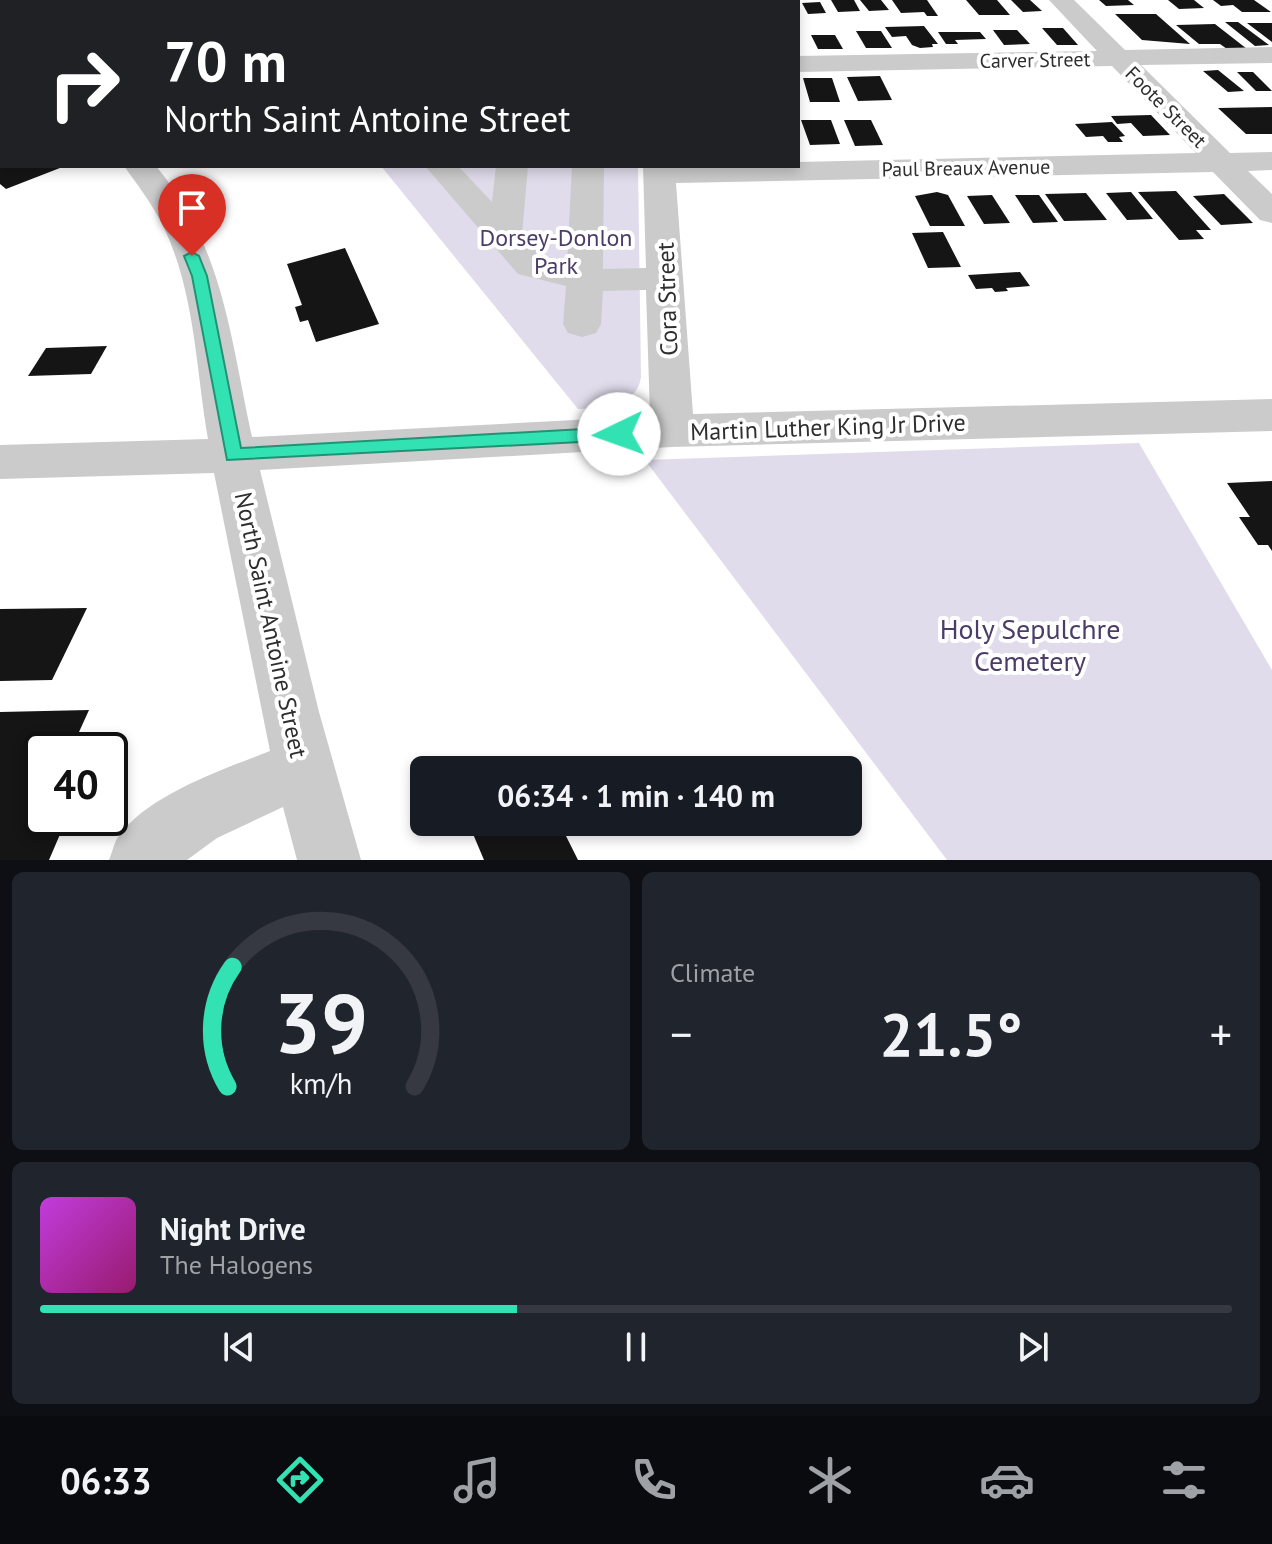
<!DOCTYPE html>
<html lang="en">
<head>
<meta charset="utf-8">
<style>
	:root { --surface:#171b24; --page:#20242c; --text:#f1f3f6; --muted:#9ea1a6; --line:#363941; --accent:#33e2b3 }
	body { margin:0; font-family:"PT Sans",sans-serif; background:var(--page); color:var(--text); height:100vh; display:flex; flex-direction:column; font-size:30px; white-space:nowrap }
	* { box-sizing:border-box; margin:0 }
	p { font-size:26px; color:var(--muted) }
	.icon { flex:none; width:44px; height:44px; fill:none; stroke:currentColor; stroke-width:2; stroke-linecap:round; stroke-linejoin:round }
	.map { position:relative; height:860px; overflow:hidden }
	.drawer { display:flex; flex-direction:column; gap:12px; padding:12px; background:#0d0f14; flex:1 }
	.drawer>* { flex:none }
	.top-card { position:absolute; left:0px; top:0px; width:800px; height:168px; box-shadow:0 4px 12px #0003; background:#202124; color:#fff; overflow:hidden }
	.speed { position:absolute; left:24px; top:732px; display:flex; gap:16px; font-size:40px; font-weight:700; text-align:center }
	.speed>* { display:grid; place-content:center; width:104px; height:104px; border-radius:50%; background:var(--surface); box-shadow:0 4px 12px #0003; line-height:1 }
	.speed .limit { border:4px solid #111; border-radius:12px; background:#fff; color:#111 }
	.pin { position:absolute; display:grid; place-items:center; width:68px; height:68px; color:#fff; margin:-82px -34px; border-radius:50% 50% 50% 0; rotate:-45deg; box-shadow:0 0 8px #0007 }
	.pin .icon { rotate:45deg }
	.me { position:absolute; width:88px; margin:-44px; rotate:267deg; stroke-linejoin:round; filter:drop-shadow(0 0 6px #0008) }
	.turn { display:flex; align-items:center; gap:28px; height:168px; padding:0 32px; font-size:36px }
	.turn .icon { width:104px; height:104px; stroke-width:2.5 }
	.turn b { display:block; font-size:56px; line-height:68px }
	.big { font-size:60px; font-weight:700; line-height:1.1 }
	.drawer .widget { flex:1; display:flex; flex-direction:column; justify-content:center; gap:12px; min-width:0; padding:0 28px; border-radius:12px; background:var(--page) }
	.drawer .dial { align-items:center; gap:0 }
	.dial svg { height:208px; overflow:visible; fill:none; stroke:var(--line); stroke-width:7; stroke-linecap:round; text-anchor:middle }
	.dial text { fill:var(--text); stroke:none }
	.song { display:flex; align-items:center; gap:24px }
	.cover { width:96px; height:96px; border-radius:12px; background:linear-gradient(135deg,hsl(290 70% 55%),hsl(320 70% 35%)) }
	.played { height:8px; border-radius:4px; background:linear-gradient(90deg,var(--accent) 40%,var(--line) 40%) }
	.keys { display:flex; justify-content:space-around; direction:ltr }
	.heat { display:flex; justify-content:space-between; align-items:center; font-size:44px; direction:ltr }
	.drawer .tiles { flex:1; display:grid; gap:12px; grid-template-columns:1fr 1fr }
	.widget:last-child { grid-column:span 2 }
	.trip { position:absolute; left:410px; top:756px; width:452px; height:80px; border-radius:12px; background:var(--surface); box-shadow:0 4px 12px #0003; font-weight:700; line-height:80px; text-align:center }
	.dock { display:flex; height:128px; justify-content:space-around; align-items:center; background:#090b0e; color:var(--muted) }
	.dock .icon { width:56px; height:56px }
	.dock .current { color:var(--accent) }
	.dock b { font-size:36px; color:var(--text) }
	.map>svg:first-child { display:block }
	.green { fill:#e0dceb }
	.building { fill:#151515 }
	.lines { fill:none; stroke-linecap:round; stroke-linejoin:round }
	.minor { fill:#cbcbcb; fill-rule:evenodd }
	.route { fill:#33e2b3; stroke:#219374; stroke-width:2 }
	.labels { text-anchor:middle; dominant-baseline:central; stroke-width:8; stroke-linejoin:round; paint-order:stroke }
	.far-street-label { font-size:20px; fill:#2e2e2e; stroke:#fff }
	.park-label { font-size:24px; fill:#4b3c68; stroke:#fff }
	.street-label { font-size:24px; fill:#2e2e2e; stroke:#fff }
	.near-park-label { font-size:28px; fill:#4b3c68; stroke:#fff }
</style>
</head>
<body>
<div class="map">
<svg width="1272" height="860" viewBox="0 0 1272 860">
	<rect width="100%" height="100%" fill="#fff"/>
	<g class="green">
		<polygon points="247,0 619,0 619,2 248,2"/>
		<path d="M381,166H638L641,377C637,407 602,408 578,409Z"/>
		<polygon points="1139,443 1272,670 1272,860 947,860 645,460"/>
	</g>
	<g class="building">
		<polygon points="831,0 854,0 860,11 838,12"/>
		<polygon points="860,0 881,0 889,10 869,11"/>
		<polygon points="892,0 927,0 938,16 927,16 924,12 901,13"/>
		<polygon points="966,0 997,0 1010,15 979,15"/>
		<polygon points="1011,0 1030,0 1042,11 1023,12"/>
		<polygon points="1099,0 1128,0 1134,5 1106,6"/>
		<polygon points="1168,0 1194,0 1204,8 1179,9"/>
		<polygon points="1213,0 1254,0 1271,12 1242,12 1233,5 1221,6"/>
		<polygon points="820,2 826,13 808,14 802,3"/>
		<polygon points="1115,14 1156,14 1190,44 1142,40"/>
		<polygon points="1225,22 1238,22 1269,45 1255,46"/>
		<polygon points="1247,23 1272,23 1272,42"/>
		<polygon points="1215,24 1247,49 1227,49 1220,44 1199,44 1176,25"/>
		<polygon points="924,26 938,44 932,44 933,47 920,48 912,45 906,36 892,37 885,27"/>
		<polygon points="1042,28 1063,28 1078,45 1057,45"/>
		<polygon points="993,30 1017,30 1030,44 1004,45"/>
		<polygon points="856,31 881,31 892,48 866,48"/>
		<polygon points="938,32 980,32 986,39 955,40 958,44 946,44"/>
		<polygon points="811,35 835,35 843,49 818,49"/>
		<polygon points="1218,70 1244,91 1228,92 1203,71"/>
		<polygon points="1237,72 1253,72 1272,91 1256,91"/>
		<polygon points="880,76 892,100 858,101 847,77"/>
		<polygon points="803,78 832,78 840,102 810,102"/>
		<polygon points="1272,107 1272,134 1246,134 1218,108"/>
		<polygon points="1151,115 1170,135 1143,136 1131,123 1117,124 1111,116"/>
		<polygon points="801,120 831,120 840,144 810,145"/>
		<polygon points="844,120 871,120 883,145 855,146"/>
		<polygon points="1112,122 1125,136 1119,137 1123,142 1108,142 1103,136 1086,137 1075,124"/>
		<polygon points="0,166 65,166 6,189 0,184"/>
		<polygon points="1176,191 1211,230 1196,230 1204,239 1179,240 1138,192"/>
		<polygon points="937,192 948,195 965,226 930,226 915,196"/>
		<polygon points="1131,192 1153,219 1127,220 1106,193"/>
		<polygon points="1086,193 1107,220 1064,221 1045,194"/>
		<polygon points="1224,194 1253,223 1221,225 1193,196"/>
		<polygon points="992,195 1010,223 984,224 967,196"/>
		<polygon points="1015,195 1039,195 1058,222 1033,223"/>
		<polygon points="943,232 961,267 928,268 912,233"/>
		<polygon points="345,248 379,324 316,342 308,320 300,322 295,307 302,305 287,264"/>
		<polygon points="1020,272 1030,286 1006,288 1008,291 995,292 992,288 976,289 968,275"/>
		<polygon points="107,346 91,374 28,376 46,348"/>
		<polygon points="1272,481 1272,551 1268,545 1258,545 1239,517 1250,517 1227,483"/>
		<polygon points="87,608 52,680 0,681 0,609"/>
		<polygon points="89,710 74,743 81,743 78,750 42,750 42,818 67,818 49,860 0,860 0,712"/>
		<polygon points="468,822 559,822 578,860 484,860"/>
	</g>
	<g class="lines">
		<g class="minor">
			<rect x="574" y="0" width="24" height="2"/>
			<rect x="623" y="0" width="24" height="2"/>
			<path d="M1049,0H1074L1125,50L1272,47V63L1141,65L1230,153L1272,152V170L1248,171L1272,194V223L1260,220L1213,172L676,183L693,414L1272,399V431L672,447L260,470L319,712L361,860H297L283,807L217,838L187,860H109C112,853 114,843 118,837C147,795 224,769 270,751L214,473L0,479V445L208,439C196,369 195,293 164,228C153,205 139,187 124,166H156C224,248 230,337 252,437L650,416L646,290L603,291L601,324L596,333L582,337L568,333L563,324L566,286L518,274L425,166H458L492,202L496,166H528L522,235L544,258L567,264L572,166H604L603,269L646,268L643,166H798V162L1196,153L1112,66L798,72V56L1097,51Z"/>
			<rect x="0" y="13" width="2" height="20"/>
		</g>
	</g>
	<polygon class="route" points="192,252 199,256 207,276 241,448 619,427 628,434 619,440 227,460 192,276 184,256"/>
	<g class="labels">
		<g class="far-street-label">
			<text transform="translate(1035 60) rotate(-1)">Carver Street</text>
			<text transform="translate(1166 107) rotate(45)">Foote Street</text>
			<text transform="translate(966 168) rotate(-1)">Paul Breaux Avenue</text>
		</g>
		<g class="park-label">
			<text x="556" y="237">Dorsey-Donlon<tspan x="556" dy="28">Park</tspan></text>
		</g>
		<g class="street-label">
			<text transform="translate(667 299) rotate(-92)">Cora Street</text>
			<text transform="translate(828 427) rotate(-2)">Martin Luther King Jr Drive</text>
			<text transform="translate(271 625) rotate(78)">North Saint Antoine Street</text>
		</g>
		<g class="near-park-label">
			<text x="1030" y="628">Holy Sepulchre<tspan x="1030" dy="32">Cemetery</tspan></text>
		</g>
	</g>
</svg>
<div class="speed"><div class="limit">40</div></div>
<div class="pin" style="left:192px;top:256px;background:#d93025"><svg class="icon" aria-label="arrive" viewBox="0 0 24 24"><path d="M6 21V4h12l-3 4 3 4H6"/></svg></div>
<svg class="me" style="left:619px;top:434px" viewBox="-20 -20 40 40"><circle r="19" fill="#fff"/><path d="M0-13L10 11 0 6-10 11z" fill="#33e2b3"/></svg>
<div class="trip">06:34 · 1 min · 140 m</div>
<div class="top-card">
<div class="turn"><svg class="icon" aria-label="right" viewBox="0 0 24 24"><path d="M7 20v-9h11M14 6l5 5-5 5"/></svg><div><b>70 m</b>North Saint Antoine Street</div></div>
</div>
</div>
<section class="drawer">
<div class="tiles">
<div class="widget dial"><svg viewBox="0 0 100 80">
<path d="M14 69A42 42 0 1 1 86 69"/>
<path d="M14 69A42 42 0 0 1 16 23" stroke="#33e2b3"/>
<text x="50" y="56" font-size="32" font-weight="700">39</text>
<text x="50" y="72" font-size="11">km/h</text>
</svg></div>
<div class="widget"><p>Climate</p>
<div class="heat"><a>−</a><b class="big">21.5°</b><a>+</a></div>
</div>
<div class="widget">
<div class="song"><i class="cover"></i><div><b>Night Drive</b><p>The Halogens</p></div></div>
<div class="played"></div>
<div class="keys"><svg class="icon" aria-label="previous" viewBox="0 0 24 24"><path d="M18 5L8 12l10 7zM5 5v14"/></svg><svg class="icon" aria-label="pause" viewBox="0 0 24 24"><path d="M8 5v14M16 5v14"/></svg><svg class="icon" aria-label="next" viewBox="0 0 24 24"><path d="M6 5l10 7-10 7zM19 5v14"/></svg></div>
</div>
</div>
</section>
<nav class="dock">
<b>06:33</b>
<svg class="icon current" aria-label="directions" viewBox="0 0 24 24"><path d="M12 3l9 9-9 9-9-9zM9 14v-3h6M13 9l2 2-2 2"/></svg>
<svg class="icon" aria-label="music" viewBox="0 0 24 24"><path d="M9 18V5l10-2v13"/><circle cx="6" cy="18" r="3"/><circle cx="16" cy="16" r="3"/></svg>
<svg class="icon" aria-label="phone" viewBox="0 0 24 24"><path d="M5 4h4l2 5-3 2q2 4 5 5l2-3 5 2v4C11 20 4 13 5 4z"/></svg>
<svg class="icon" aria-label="climate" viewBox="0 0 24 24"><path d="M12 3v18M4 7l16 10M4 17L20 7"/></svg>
<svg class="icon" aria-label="car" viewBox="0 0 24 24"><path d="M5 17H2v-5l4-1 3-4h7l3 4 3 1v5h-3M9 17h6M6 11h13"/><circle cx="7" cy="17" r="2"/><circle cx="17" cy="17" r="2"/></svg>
<svg class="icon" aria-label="filters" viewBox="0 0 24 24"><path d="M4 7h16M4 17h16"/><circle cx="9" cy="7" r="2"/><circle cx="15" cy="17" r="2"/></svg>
</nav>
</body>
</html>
